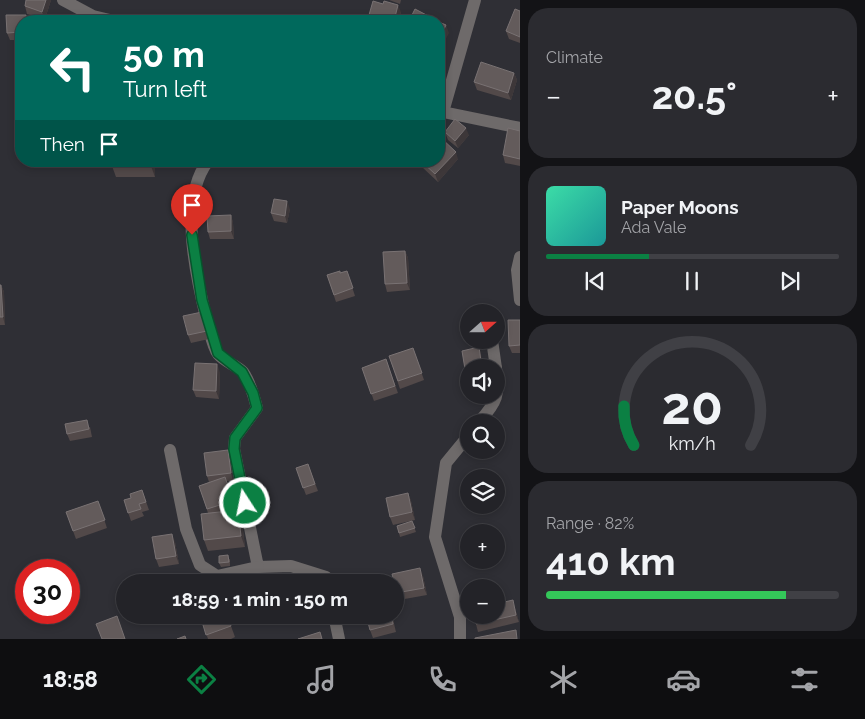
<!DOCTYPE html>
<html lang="en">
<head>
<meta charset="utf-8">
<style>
	:root { --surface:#232328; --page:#2b2b30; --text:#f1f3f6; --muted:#a3a4a8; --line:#404045; --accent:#0b8043 }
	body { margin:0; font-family:Raleway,sans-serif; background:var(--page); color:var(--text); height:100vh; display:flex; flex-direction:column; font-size:19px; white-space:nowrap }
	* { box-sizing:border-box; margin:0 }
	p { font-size:16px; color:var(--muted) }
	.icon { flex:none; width:28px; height:28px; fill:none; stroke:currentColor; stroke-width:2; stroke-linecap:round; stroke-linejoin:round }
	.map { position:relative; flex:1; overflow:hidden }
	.details { display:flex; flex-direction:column; gap:8px; padding:8px; background:#131316; width:345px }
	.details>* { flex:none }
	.top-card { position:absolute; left:15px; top:15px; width:430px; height:152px; border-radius:20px; box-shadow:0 2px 8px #0003,0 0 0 1px var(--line); background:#00695c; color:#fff; overflow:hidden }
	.needle { width:32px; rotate:69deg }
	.controls { position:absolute; left:460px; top:304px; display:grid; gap:10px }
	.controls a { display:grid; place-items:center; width:45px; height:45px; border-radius:50%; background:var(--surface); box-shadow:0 2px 8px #0003,0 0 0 1px var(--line); font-size:25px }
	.speed { position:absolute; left:15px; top:559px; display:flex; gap:10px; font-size:25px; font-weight:700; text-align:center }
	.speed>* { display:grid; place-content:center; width:65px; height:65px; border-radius:50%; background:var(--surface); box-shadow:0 2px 8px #0003,0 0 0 1px var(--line); line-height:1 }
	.speed .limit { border:8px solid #d22; background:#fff; color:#111 }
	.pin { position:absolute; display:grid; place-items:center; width:42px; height:42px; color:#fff; margin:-51px -21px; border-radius:50% 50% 50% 0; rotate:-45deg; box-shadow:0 0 5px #0007 }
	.pin .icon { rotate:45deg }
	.me { position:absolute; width:55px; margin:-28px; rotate:349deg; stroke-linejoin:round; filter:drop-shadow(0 0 4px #0008) }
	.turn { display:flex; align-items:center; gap:18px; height:105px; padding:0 25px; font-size:22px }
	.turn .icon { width:65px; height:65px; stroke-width:2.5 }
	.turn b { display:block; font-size:35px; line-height:42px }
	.then { display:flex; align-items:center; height:48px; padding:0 25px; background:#0003; gap:10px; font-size:19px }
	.big { font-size:38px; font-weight:700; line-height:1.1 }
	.details .card { flex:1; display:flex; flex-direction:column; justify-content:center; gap:8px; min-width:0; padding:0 18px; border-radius:20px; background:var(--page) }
	.details .dial { align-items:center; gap:0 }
	.dial svg { height:130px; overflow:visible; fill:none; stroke:var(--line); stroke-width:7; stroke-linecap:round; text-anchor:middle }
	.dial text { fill:var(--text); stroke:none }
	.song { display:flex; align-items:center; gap:15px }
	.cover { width:60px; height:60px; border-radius:8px; background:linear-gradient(135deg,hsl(160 70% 55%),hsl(180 70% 35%)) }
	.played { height:5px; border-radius:2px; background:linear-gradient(90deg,var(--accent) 35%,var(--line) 35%) }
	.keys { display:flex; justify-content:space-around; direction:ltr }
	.heat { display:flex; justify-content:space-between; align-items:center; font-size:28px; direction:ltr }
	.charge { height:8px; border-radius:4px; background:linear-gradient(90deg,#34c759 82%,var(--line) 0) }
	.trip { position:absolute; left:116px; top:574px; width:288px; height:50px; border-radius:25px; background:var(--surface); box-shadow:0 2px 8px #0003,0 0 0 1px var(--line); font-weight:700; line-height:50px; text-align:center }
	.tabs { display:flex; height:80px; justify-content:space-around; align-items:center; background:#0e0e10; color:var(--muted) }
	.tabs .icon { width:35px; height:35px }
	.tabs .current { color:var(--accent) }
	.tabs b { font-size:22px; color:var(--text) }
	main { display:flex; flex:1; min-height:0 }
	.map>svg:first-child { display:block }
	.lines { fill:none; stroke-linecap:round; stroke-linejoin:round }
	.street { stroke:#6e6a6a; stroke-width:12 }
	.wall { fill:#524949 }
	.shaded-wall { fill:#3d3739 }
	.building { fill:#635b5b; stroke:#797273 }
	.route-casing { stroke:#07532c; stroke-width:12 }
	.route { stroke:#0b8043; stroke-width:9 }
</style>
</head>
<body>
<main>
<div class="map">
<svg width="520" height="639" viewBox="0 0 520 639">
	<rect width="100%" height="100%" fill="#2f2f35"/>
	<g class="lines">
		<g class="street">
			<polyline points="63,0 93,16 114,21"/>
			<polyline points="475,0 443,112 520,128"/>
			<path d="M208,161C178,200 196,277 207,321C210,331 212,346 218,354C225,362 236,365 243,372C250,382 254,396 257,408L235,438L234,449L258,567L291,566L326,577L327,582"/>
			<polyline points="520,257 517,270 520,300"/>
			<polyline points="492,340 496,368"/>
			<path d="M479,422C497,402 500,395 496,368"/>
			<polyline points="170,450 186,529 200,565 217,576 258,567"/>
			<polyline points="334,615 339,639"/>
			<polyline points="460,639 460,617 435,537 446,463 469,435"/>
		</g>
	</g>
	<g class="wall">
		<polygon points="51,0 45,19 27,14 25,6"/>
		<polygon points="389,0 401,0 400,4"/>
		<polygon points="520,11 520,43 509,39 506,31"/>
		<polygon points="401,12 399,21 371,21 369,15"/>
		<polygon points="26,15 28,21 21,21 21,40 10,40 7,33"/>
		<polygon points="514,73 517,80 511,100 477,90 474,82"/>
		<polygon points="520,131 520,166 505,163 503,155"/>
		<polygon points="445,132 469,135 458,148 448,140"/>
		<polygon points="458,159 438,182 422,167 420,161 439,161"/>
		<polygon points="112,161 155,161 155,177 116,177 112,166"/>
		<polygon points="290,209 287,223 274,221 271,213"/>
		<polygon points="231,215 233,223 234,239 210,239 208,232"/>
		<polygon points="405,251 408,258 410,290 387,292 385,284"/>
		<polygon points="347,271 355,296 336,302 327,275"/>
		<polygon points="0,285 1,285 4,292 5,325 0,325"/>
		<polygon points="202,312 205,319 209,339 191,343 188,335"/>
		<polygon points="520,320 520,353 512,353 509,346"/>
		<polygon points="413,348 424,380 400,389 389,356"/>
		<polygon points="386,359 398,393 374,401 362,368"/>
		<polygon points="220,372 219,399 196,397 193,390"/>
		<polygon points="90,427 92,437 70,441 67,434"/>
		<polygon points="228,450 230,458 233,481 227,481 236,508 225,512 238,510 242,521 245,547 208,551 204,540 208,513 199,486 209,482 207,476"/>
		<polygon points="308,464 318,491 306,495 296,468"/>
		<polygon points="142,490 149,510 142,512 144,516 131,521 124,500 131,498"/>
		<polygon points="408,493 411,501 415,520 393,525 390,517"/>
		<polygon points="98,501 107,528 76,539 66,512"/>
		<polygon points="412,521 416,532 400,537 397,526"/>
		<polygon points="175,542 179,564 159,567 156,559"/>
		<polygon points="230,559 230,566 221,567 219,563"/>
		<polygon points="423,576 427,595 399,600 396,593"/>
		<polygon points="515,608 519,622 478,632 476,624"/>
		<polygon points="200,615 227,615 235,637 231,639 208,639"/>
		<polygon points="392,615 396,632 373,638 370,630"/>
	</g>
	<g class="shaded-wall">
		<polygon points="46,0 51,0 45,19 42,12"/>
		<polygon points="398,5 401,12 399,21 394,21"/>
		<polygon points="446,25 449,33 439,52 439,40"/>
		<polygon points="514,73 517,80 511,100 508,93"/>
		<polygon points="466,128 469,135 458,148 455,141"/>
		<polygon points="456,152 458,159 438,182 435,174"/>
		<polygon points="151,161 155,161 155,177 151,166"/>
		<polygon points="287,201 290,209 287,223 285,216"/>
		<polygon points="231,215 233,223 234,239 231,231"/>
		<polygon points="405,251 408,258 410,290 407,283"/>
		<polygon points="1,285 4,292 5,325 3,317"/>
		<polygon points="202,312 205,319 209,339 207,331"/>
		<polygon points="479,347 481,355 484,368 482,368"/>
		<polygon points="217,364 220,372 219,399 216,391"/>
		<polygon points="228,450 230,458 233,481 231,473"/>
		<polygon points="408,493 411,501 415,520 412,512"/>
		<polygon points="238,510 242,521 245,547 241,536"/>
		<polygon points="172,534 175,542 179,564 176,556"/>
		<polygon points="420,568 423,576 427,595 424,588"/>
		<polygon points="513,600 515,608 519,622 516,615"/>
	</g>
	<g class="building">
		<polygon points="26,0 46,0 42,12 25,6"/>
		<polygon points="373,1 383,4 384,1 398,5 394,21 381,21 382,19 369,15"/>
		<polygon points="415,9 438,21 409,21"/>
		<polygon points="515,9 520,11 520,37 506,31"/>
		<polygon points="6,15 26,15 26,21 21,21 21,32 7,33"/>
		<polygon points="439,22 446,25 439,40"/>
		<polygon points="481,62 514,73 508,93 474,82"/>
		<polygon points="455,119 466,128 455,141 445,132"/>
		<polygon points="508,128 520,131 520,159 503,155"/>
		<polygon points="440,137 456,152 435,174 421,161 439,161 439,138"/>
		<rect x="112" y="161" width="39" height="5"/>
		<polygon points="274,199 287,201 285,216 271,213"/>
		<polygon points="231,215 231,231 208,232 207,216"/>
		<polygon points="405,251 407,283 385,284 383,252"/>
		<polygon points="340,271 340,273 347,271 353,288 334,295 327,275"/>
		<polygon points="0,285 1,285 3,317 0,317"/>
		<polygon points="202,312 207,331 188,335 183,316"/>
		<polygon points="508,320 520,320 520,345 509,346"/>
		<polygon points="479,347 482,368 469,368 469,381 467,381 462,351"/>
		<polygon points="413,348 422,373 398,381 389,356"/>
		<polygon points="386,359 395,386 371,394 362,368"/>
		<polygon points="195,363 217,364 216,391 193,390"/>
		<polygon points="87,420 89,429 67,434 65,424"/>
		<polygon points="228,450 231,473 207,476 204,453"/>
		<polygon points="308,464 315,484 303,488 296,468"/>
		<polygon points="225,477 233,501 207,509 199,486"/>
		<polygon points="142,490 146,502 139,504 141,509 128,513 124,500 131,498 130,494"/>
		<polygon points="408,493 412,512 390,517 386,498"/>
		<polygon points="98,501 105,520 73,531 66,512"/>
		<polygon points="238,510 241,536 204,540 201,514"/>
		<polygon points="412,521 415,528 399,533 397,526"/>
		<polygon points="172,534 176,556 156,559 152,537"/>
		<polygon points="228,555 229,562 219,563 219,556"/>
		<polygon points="420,568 424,588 396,593 395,582 394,582 392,574"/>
		<polygon points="359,576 360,582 341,582 340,578"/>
		<polygon points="513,600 516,615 476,624 474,615 496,615 496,604"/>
		<polygon points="200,615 227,615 231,626 206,635"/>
		<polygon points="366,615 391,615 393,624 370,630"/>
		<polygon points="117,616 125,639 102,639 96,624"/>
		<polygon points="516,630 517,639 475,639 475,638"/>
		<polygon points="320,632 322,639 298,639"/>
		<polygon points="185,636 186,639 177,639"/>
	</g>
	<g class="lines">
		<defs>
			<polyline id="route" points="192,235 202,300 218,353 242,372 253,393 257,408 235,438 234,449 245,503"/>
		</defs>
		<use href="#route" class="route-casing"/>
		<use href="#route" class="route"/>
	</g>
</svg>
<div class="controls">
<a><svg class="needle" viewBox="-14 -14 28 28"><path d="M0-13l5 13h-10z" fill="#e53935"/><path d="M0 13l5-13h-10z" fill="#a3a4a8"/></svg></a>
<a><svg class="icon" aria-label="sound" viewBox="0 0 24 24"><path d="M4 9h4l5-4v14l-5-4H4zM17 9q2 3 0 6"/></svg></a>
<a><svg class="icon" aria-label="search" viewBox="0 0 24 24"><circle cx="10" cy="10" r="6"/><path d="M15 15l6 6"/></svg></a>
<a><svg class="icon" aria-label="layers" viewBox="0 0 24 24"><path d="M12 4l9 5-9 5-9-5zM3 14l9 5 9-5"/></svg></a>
<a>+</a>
<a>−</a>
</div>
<div class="speed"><div class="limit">30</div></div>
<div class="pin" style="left:192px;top:235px;background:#d93025"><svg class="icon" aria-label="arrive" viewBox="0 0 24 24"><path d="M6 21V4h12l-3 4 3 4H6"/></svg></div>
<svg class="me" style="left:245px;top:503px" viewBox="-20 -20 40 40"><circle r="17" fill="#0b8043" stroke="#fff" stroke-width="3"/><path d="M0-11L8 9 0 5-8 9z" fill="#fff"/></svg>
<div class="trip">18:59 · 1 min · 150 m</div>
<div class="top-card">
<div class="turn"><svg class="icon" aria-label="left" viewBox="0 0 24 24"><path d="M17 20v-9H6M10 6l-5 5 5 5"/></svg><div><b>50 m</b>Turn left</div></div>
<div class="then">Then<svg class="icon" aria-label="arrive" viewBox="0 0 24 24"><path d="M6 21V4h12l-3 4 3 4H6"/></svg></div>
</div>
</div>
<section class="details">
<div class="card"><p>Climate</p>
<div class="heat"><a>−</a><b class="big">20.5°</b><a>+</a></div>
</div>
<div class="card">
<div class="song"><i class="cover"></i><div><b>Paper Moons</b><p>Ada Vale</p></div></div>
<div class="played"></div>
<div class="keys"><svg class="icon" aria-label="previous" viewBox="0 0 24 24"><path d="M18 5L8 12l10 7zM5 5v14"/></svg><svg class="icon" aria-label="pause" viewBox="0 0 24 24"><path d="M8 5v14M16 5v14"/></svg><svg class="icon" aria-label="next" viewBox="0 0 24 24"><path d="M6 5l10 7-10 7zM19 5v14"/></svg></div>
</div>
<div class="card dial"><svg viewBox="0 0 100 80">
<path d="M14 69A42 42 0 1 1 86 69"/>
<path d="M14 69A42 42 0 0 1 8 45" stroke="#0b8043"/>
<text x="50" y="56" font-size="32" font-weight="700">20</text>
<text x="50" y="72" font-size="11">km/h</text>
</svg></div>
<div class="card"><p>Range · 82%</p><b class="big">410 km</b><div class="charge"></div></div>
</section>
</main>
<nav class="tabs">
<b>18:58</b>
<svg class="icon current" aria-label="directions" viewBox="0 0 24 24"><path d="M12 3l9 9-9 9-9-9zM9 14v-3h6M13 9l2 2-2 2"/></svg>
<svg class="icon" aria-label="music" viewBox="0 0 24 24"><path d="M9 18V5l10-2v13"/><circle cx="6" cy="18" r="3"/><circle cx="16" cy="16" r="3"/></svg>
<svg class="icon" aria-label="phone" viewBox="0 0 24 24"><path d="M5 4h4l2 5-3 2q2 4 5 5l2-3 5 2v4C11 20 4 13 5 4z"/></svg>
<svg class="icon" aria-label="climate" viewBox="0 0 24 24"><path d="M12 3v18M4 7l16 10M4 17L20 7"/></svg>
<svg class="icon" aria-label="car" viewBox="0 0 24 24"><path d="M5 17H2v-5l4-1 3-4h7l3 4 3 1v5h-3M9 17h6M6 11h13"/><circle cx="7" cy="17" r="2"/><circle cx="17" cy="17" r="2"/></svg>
<svg class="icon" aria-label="filters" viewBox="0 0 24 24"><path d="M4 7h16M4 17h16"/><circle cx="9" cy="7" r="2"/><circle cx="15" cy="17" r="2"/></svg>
</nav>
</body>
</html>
